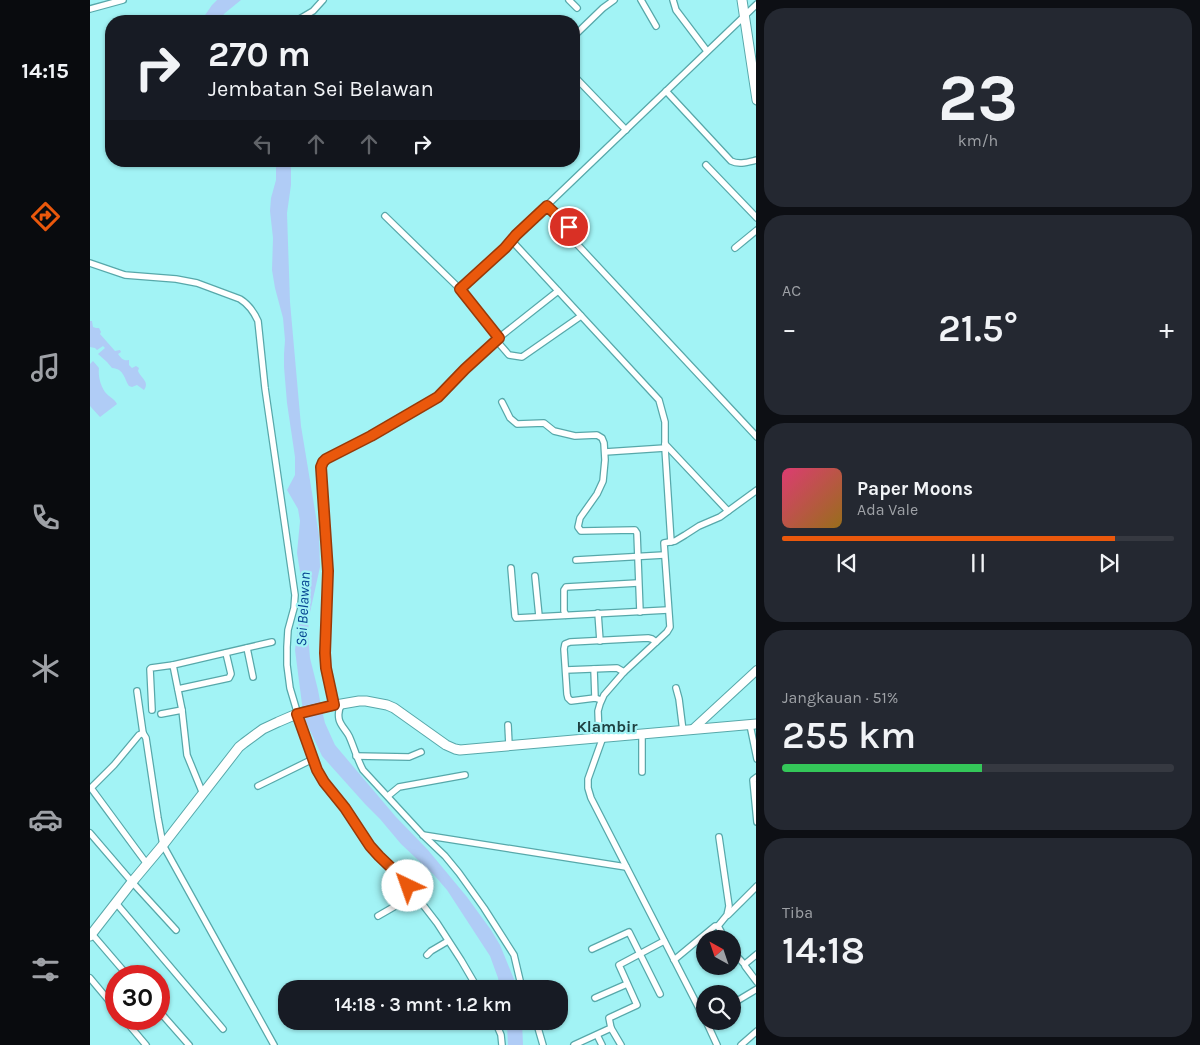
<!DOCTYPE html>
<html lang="id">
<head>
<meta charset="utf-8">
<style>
	:root { --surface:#171b24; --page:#242831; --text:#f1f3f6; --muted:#9ea1a6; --line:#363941; --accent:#ea580c }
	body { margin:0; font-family:Karla,sans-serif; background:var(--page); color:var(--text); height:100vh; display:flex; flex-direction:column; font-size:19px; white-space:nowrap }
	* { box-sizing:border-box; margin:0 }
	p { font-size:16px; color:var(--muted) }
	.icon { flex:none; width:28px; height:28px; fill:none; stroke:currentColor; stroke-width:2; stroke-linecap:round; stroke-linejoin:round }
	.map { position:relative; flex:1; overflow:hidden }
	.sheet { display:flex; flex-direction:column; gap:8px; padding:8px; background:#0d0f14; width:444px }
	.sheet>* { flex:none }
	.hud { position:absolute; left:15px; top:15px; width:475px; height:152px; border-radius:20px; box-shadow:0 1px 4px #0004; background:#171b24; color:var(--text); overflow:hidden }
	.needle { width:32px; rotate:320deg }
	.controls { position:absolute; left:606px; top:930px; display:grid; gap:10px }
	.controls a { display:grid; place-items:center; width:45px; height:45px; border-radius:50%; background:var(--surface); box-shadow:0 1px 4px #0004; font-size:25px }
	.speed { position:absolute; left:15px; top:965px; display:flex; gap:10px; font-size:25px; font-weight:700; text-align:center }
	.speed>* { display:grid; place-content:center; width:65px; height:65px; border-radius:50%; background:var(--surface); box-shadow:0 1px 4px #0004; line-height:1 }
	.speed .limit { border:8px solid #d22; background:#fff; color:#111 }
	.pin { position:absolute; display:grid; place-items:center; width:42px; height:42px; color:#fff; margin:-21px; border:2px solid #fff; border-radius:50%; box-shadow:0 1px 5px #0007 }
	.me { position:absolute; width:55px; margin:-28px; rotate:318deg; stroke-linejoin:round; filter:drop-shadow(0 0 4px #0008) }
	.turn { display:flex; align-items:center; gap:18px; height:105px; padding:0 20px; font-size:22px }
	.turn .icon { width:65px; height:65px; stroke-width:2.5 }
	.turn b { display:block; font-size:35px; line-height:42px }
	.lanes { display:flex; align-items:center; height:48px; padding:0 20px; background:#0003; justify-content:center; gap:25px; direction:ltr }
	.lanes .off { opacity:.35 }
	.big { font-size:38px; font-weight:600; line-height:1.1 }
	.sheet .widget { flex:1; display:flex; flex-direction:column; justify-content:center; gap:8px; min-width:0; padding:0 18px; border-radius:20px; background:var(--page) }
	.sheet .dial { align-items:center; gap:0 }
	.dial b { font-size:65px; line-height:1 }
	.song { display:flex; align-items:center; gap:15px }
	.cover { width:60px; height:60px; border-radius:8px; background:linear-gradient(135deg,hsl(340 70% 55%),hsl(40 70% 35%)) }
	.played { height:5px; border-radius:2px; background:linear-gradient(90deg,var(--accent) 85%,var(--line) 85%) }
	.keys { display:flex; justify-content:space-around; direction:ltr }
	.heat { display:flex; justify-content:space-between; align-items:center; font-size:28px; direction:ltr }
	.charge { height:8px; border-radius:4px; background:linear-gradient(90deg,#34c759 51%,var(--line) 0) }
	.trip { position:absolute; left:188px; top:980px; width:290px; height:50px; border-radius:20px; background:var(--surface); box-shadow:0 1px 4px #0004; font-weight:600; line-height:50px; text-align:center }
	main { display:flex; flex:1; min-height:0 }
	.tabs { display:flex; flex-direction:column; width:90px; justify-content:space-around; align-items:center; background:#090b0e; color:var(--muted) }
	.tabs .icon { width:35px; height:35px }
	.tabs .active { color:var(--accent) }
	.tabs b { font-size:22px; color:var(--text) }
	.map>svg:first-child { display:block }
	.water { fill:#b0ccf6 }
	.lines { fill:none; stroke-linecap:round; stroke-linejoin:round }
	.street-casing { stroke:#57a8aa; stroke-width:8 }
	.secondary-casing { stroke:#57a8aa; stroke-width:10 }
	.primary-casing { stroke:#57a8aa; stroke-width:11 }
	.street { stroke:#fff; stroke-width:5.5 }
	.secondary { stroke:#fff; stroke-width:8 }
	.primary { stroke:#fff; stroke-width:9 }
	.route-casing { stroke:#983908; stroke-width:12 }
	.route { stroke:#ea580c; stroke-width:9 }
	.labels { text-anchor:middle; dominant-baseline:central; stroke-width:4.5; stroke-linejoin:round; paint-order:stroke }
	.water-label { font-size:15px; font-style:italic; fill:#074592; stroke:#a2f3f5 }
	.quarter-label { font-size:16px; font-weight:bold; fill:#1f4142; stroke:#a2f3f5 }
</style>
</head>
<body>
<main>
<nav class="tabs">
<b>14:15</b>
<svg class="icon active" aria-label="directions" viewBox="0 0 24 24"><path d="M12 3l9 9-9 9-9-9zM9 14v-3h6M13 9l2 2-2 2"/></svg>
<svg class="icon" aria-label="music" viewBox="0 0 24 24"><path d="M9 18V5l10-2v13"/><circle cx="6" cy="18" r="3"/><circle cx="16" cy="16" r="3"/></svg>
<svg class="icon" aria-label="phone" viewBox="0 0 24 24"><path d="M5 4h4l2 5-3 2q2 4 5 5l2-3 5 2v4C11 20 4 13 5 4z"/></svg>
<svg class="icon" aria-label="climate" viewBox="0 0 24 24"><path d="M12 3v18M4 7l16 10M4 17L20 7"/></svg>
<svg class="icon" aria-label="car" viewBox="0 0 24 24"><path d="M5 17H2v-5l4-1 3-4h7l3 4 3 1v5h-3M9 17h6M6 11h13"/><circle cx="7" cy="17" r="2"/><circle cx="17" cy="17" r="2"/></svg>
<svg class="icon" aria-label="filters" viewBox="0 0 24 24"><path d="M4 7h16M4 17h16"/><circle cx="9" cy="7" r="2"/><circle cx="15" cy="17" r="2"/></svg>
</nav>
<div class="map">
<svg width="667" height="1045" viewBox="0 0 667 1045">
	<rect width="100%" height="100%" fill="#a2f3f5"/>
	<g class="water">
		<polygon points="127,0 151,0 135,13 128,21 111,21 122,5"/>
		<polygon points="186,161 199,161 201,168 201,185 197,213 200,302 211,426 229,535 230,567 219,617 218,633 220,658 228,690 231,706 235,723 245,745 306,817 338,850 377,897 401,930 410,945 428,989 410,989 408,978 400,956 357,890 344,875 311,844 290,819 275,804 232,756 216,722 212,704 205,650 213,591 207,553 210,521 208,509 197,490 205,475 205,457 197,403 194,367 194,354 195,340 193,318 185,288 182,270 183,238 180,211 181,198 186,180"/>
		<path d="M0,321H2L3,327L6,328H9L11,332L10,334L25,351L30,350L31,352L28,354C32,359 33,361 39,360V365L42,368L46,366L49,368L48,371C51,378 60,382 54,390L47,385L42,387L39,386C34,378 34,369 22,368L17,362L8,354L15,348L13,346L7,350L5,348L0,347Z"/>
		<path d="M3,361L9,368C8,375 10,385 15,392C19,397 24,398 27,404L10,417L0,406V364Z"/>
		<polygon points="419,1021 432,1021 433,1045 418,1045 417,1025"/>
	</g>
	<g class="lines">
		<defs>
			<g id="street">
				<polyline points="479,0 487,8"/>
				<polyline points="551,0 566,26"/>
				<polyline points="583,0 586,10 617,51"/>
				<polyline points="0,9 33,0"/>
				<polyline points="206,21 223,11 233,0"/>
				<polyline points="484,36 513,8 524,0"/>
				<polyline points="484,76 536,130"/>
				<path d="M576,91L641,161C649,165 658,162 667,160"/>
				<polyline points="616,165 667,218"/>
				<path d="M457,206C465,213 478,222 483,232C485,236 484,240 486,243L667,437"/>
				<polyline points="295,216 370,289 409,338"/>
				<polyline points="422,241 569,400 575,422 575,448 581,542"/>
				<polyline points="645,248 667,230"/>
				<path d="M0,263L35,275L86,279L107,283L150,299C158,304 164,312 168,321L175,388L205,595L204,608L198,630L197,647V665L200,688L212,728L230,776L255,809L281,846L289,856L313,879L347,923L371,960L388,989"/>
				<polyline points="370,289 422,241 426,235 667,4"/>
				<polyline points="406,340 419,355 432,357 491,316"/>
				<polyline points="412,402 420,418 427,424 454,423 464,431 485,436 507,435 512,438 514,443 515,460 513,481 507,494 490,518 488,527 491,531 545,530 547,533 550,612"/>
				<polyline points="575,444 638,511"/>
				<polyline points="515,452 575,448"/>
				<polyline points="486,560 574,555"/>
				<polyline points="421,568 425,616 426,618 578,610"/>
				<polyline points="445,576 449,616"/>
				<polyline points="508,613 510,641"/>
				<polyline points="476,615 474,611 474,590 476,587 548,583"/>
				<polyline points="157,648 163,677"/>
				<polyline points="83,665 182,642"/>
				<polyline points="504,669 505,698"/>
				<polyline points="476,670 527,668 534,672"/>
				<polyline points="586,688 589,699 593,731"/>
				<polyline points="88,689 139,678 141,674 136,653"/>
				<polyline points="47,691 53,733 56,738 68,818 73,845 184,1045"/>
				<polyline points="511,700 505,698 481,701 478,698 477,694 474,649 475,644 480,642 558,638 562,639 566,642"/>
				<path d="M252,704C249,708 248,713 249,719C250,725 256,730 259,736C264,747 267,759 273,770L333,835L355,856L369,873L394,908L424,955L432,989"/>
				<polyline points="244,705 236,668 235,653 238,571 231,473 232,464 236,459 264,446 314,418 348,397 375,369 406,340 468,291"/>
				<polyline points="62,710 60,669 61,668 83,665 92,710 97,755 113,794"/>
				<polyline points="71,714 92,710"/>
				<polyline points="418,725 419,745"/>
				<polyline points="660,725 667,759"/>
				<polyline points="53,733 49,735 24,765 1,788 57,864"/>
				<polyline points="552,735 552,772"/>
				<polyline points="509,737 508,711 510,704 514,695 534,672 577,632 580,627 574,543 585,541 595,535 609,526 630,517 667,490"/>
				<polyline points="513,737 498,779 498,788 501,798 615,1020"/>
				<polyline points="266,756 319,757 331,752"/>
				<polyline points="667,777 663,780 667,822"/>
				<polyline points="168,786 223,759"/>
				<polyline points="298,796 309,787 375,775"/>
				<polyline points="0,833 42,882 86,930"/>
				<polyline points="333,835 536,867"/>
				<polyline points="26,903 133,1029"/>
				<polyline points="638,915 667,886"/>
				<polyline points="288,916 314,901 315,898 314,892 318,885"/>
				<polyline points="628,926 635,939"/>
				<polyline points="2,934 38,976"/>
				<polyline points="502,949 539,932 570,994"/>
				<polyline points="642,951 655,965"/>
				<polyline points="667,954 655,964 655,966 667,982"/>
				<polyline points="337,955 341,951 358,941"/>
				<polyline points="584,960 625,926 628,926 637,915 639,906 629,837"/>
				<polyline points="0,978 26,1009"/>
				<polyline points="505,998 537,984"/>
				<polyline points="642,1004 667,989"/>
				<polyline points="69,1011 99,1045"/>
				<polyline points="34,1019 56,1045"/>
				<polyline points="405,1021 411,1035 412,1045"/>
				<polyline points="446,1021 453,1045"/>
				<polyline points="616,1021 627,1045"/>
				<polyline points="521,1028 531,1045"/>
				<polyline points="507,1035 512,1045"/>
				<polyline points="484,1045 521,1028 519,1018 547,1005 529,965 574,941"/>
				<polyline points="651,1045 667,1031"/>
			</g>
			<polyline id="secondary" points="603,729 667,670"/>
			<g id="primary">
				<polyline points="652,0 667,100"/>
				<polyline points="0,936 42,882 73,845 149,747 154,743 173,729 188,722 209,713 240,706 269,701 276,701 297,705 304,708 356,745 365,749 370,750 667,724"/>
			</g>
		</defs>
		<use href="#street" class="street-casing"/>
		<use href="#secondary" class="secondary-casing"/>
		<use href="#primary" class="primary-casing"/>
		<use href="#street" class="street"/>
		<use href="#secondary" class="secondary"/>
		<use href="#primary" class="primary"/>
	</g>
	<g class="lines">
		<defs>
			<polyline id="route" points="318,886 313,879 289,856 280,846 255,808 234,782 227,770 207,714 244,705 236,668 235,653 238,571 231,467 233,462 236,459 281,436 348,397 375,369 409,338 370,289 415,248 426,235 457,206 479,227"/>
		</defs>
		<use href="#route" class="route-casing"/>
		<use href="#route" class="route"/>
	</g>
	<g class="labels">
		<g class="water-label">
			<text transform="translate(213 609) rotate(-87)">Sei Belawan</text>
		</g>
		<g class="quarter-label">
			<text x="517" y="726">Klambir</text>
		</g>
	</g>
</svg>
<div class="controls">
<a><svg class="needle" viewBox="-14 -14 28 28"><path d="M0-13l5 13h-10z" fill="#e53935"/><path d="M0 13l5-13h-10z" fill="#9ea1a6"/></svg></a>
<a><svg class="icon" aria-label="search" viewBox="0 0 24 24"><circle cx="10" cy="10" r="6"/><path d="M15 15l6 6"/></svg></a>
</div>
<div class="speed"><div class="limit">30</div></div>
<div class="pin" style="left:479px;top:227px;background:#d93025"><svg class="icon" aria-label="arrive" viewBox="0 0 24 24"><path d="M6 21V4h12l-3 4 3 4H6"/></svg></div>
<svg class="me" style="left:318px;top:886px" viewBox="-20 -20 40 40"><circle r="19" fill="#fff"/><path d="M0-13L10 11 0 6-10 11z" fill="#ea580c"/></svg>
<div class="trip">14:18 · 3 mnt · 1.2 km</div>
<div class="hud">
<div class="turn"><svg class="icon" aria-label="right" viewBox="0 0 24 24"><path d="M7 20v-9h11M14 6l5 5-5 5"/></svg><div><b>270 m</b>Jembatan Sei Belawan</div></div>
<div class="lanes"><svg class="icon off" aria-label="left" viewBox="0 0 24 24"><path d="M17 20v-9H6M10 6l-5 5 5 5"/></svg><svg class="icon off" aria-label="ahead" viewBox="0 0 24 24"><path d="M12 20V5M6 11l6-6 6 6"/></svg><svg class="icon off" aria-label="ahead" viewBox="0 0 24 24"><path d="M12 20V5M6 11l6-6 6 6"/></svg><svg class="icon" aria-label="right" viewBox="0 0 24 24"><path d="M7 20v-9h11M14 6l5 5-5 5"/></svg></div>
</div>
</div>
<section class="sheet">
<div class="widget dial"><b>23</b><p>km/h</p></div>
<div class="widget"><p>AC</p>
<div class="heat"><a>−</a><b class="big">21.5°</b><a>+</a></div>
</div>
<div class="widget">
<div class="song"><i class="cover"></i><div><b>Paper Moons</b><p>Ada Vale</p></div></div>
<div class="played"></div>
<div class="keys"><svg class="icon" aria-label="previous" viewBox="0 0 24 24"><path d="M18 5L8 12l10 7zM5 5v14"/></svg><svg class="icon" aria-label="pause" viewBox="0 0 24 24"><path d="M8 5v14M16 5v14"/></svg><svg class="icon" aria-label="next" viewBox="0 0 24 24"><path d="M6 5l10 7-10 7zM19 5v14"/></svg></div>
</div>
<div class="widget"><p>Jangkauan · 51%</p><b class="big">255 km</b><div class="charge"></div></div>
<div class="widget"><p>Tiba</p><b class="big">14:18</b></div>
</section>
</main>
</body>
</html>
